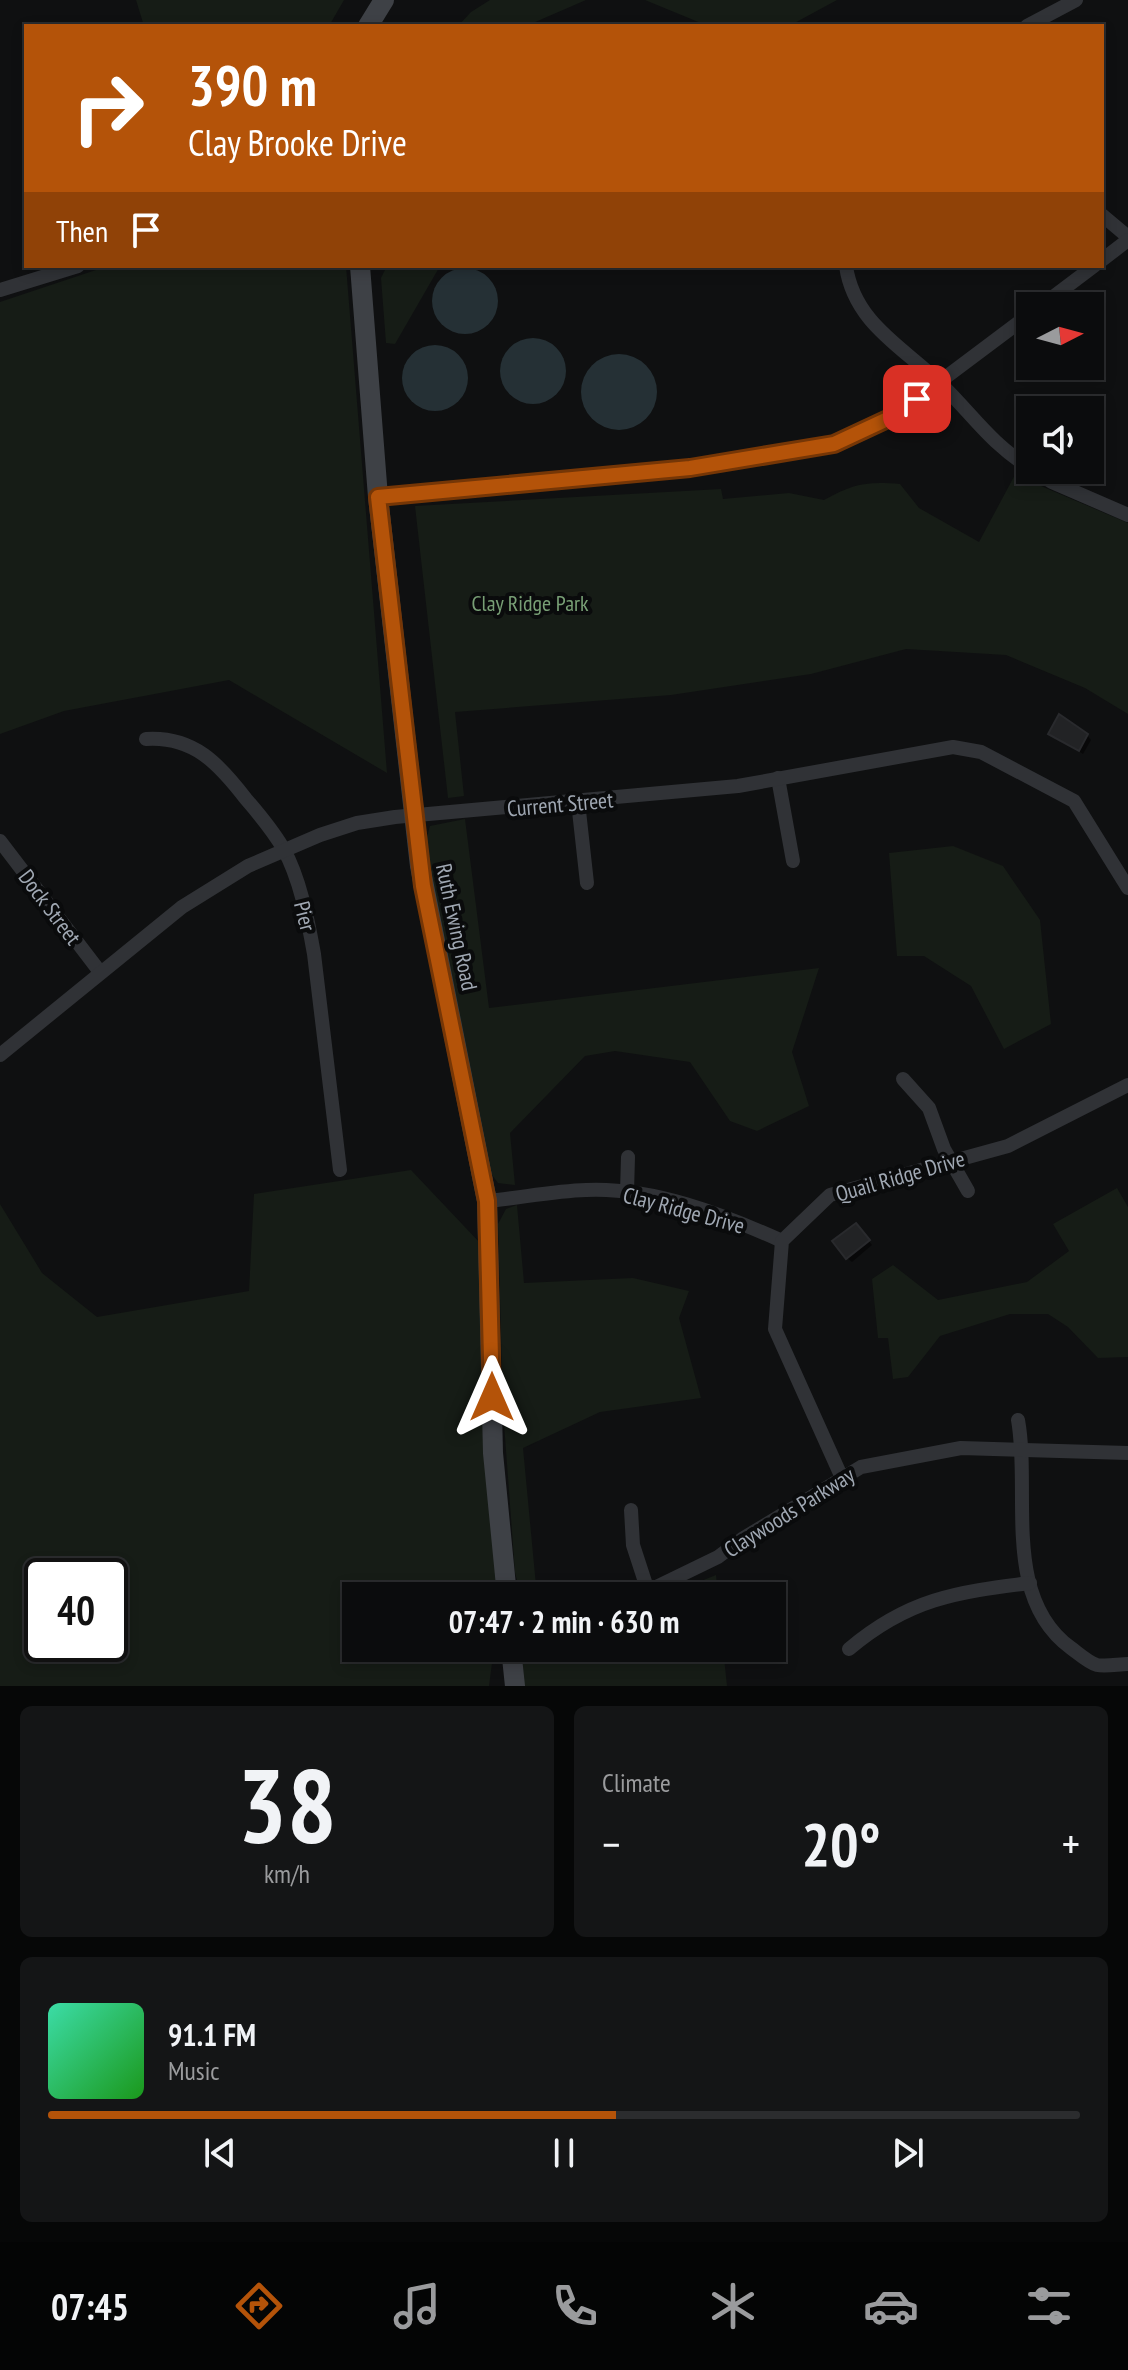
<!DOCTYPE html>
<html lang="en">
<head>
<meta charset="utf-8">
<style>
	:root { --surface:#0b0c0d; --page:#141516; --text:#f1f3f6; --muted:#9a9b9d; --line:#2b2c2e; --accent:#b45309 }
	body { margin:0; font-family:"PT Sans Narrow",sans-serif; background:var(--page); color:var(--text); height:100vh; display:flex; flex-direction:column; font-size:30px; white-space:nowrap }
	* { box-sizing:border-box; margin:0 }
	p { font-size:26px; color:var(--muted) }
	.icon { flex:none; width:44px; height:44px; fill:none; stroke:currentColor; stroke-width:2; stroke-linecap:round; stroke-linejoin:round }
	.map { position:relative; height:1686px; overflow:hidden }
	.sheet { display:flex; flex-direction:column; gap:20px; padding:20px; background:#060707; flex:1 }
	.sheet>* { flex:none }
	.top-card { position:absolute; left:24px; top:24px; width:1080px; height:244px; border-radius:0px; box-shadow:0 4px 12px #0003,0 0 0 2px var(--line); background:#b45309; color:#fff; overflow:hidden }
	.needle { width:52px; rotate:84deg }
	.buttons { position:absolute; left:1016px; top:292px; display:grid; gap:16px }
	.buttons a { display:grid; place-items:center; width:88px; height:88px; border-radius:0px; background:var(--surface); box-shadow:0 4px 12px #0003,0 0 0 2px var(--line); font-size:40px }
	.speed { position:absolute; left:24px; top:1558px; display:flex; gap:16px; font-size:40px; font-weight:700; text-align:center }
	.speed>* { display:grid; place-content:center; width:104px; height:104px; border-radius:50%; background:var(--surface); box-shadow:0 4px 12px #0003,0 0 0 2px var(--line); line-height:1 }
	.speed .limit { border:4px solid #111; border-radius:12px; background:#fff; color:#111 }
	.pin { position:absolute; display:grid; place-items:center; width:68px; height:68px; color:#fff; margin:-34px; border-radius:16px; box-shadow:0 4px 12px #0006 }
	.me { position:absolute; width:88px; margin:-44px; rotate:0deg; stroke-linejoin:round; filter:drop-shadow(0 0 6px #0008) }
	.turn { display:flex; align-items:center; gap:28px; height:168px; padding:0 32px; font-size:36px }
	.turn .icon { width:104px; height:104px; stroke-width:2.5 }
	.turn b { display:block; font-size:56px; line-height:68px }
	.then { display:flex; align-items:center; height:76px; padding:0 32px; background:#0003; gap:16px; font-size:30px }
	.big { font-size:60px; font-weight:700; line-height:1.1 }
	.sheet .card { flex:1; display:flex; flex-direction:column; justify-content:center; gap:12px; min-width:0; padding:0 28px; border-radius:12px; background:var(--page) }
	.sheet .dial { align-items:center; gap:0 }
	.dial b { font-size:104px; line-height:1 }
	.song { display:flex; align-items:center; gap:24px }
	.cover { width:96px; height:96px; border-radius:12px; background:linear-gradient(135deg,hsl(160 70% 55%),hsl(120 70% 35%)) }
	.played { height:8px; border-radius:4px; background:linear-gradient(90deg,var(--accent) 55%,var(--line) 55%) }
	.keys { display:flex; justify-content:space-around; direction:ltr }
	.heat { display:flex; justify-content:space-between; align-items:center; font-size:44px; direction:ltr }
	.sheet .tiles { flex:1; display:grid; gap:20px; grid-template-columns:1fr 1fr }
	.card:last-child { grid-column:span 2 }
	.trip { position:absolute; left:342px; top:1582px; width:444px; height:80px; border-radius:0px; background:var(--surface); box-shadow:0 4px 12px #0003,0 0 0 2px var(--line); font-weight:700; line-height:80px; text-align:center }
	.tabs { display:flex; height:128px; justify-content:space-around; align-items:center; background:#040505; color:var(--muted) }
	.tabs .icon { width:56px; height:56px }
	.tabs .active { color:var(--accent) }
	.tabs b { font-size:36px; color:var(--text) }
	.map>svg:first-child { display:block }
	.green { fill:#161c16; fill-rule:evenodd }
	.water { fill:#253035 }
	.shadow { fill:#0007 }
	.building { fill:#222325; stroke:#292a2d; stroke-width:2 }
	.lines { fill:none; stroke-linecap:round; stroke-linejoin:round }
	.street { stroke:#303236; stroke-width:14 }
	.secondary { stroke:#3e4146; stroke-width:20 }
	.route-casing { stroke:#753606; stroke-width:20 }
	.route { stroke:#b45309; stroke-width:14 }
	.labels { text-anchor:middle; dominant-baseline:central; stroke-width:8; stroke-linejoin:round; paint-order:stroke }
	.park-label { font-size:22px; fill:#789f75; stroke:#0a0b0c }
	.street-label { font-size:22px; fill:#a0a8b3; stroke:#0a0b0c }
</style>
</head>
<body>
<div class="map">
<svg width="1128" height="1686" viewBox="0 0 1128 1686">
	<rect width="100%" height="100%" fill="#0f1011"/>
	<g class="green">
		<polygon points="136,0 344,0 329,26 144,26"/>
		<polygon points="490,0 586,0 526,26 458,26 471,12"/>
		<polygon points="645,0 837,0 789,26 708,26"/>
		<polygon points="108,266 346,266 387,773 229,680 64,711 0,734 0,302"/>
		<polygon points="387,266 440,266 395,344 386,343 381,278"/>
		<path d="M1017,471L1041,486L1128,523V714L1085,688L1006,655L906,649L811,674L671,695L455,712L464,796L448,798L415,506L721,489L723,499L789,493L824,500C853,484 866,481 900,484L919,508L979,542Z"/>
		<polygon points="465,819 489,1008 819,968 792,1052 809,1106 757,1131 730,1121 690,1062 615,1051 585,1056 510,1133 515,1185 498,1183 492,1175 424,848 430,826"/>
		<polygon points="953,846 1003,866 1040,920 1051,1024 1004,1049 971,986 924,956 897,956 889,853"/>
		<path d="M411,1170L480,1243L498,1596H356V1648H494L489,1686H0V1204L42,1273L97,1317L249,1291L254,1194ZM42,1576H110V1644H42Z"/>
		<polygon points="1117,1188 1128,1207 1128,1357 1098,1358 1068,1327 1048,1314 1010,1314 940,1336 908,1377 893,1379 888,1338 878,1338 872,1279 893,1265 938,1300 1027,1282 1069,1251 1053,1224"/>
		<path d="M517,1205L524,1283L633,1278L689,1291L679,1318L701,1398L600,1412L523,1448L537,1596C523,1592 518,1587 515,1572L503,1410L498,1224L506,1209Z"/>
		<polygon points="716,1575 718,1596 664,1596"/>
		<polygon points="522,1648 723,1648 727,1686 524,1686"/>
	</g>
	<g class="water">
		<circle cx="465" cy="301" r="33"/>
		<circle cx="533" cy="371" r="33"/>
		<circle cx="435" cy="378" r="33"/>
		<circle cx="619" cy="392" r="38"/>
	</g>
	<g class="shadow">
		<polygon points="1050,733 1087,735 1091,740 1083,754"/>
		<polygon points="860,1230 872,1245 852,1262 847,1258"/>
	</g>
	<g class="building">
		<polygon points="1059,714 1088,734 1079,751 1048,734"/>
		<polygon points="856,1223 870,1240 846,1259 832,1241"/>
	</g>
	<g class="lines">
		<g class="street">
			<polyline points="1027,26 1076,0"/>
			<polyline points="1102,215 1128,237"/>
			<polyline points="1102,260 1128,240"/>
			<path d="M846,266C854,323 903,347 940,383C974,416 989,442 1030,468"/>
			<polyline points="0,290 78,266"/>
			<polyline points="1041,306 1094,266"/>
			<polyline points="1033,470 1052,482 1128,515"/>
			<polyline points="378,497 690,468 834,444 894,416 1030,314"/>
			<path d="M146,739C194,736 219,764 246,799C259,814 273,831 283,848C300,878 308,920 314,954L340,1170"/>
			<polyline points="778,778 793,861"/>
			<polyline points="578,802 587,883"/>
			<polyline points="0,841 100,972"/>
			<polyline points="0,1055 182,907 248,866 320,835 357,823 395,817 738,786 953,747 981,752 1074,801 1128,888"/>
			<polyline points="903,1079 929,1108 944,1149 968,1191"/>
			<polyline points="627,1192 628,1157"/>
			<path d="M487,1201C520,1198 553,1191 586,1190C652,1187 722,1214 782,1241"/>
			<path d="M1018,1420C1031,1492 1001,1597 1071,1648C1078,1653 1089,1663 1097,1665C1106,1667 1119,1664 1128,1664"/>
			<polyline points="842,1478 775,1329 782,1241 830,1195 1008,1146 1128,1085"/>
			<polyline points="631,1510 633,1545 648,1591"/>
			<polyline points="626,1596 648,1591 718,1557 742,1539 861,1467 961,1448 1128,1453"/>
			<path d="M849,1649C908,1599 956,1592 1030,1583"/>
		</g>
		<g class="secondary">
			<polyline points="368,26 384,0"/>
			<polyline points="360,266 378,497 420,866 487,1201 493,1453 507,1596"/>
			<polyline points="511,1648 515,1686"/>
		</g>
	</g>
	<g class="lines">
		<defs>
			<polyline id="route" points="492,1397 487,1201 423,886 378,497 690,468 834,444 894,416 917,399"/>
		</defs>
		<use href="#route" class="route-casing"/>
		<use href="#route" class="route"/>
	</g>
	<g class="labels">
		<g class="park-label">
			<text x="530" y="603">Clay Ridge Park</text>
		</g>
		<g class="street-label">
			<text transform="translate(560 804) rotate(-5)">Current Street</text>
			<text transform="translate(50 907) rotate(53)">Dock Street</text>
			<text transform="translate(305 916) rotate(76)">Pier</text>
			<text transform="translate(457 927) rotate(78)">Ruth Ewing Road</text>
			<text transform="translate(900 1176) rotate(-16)">Quail Ridge Drive</text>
			<text transform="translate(684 1210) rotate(15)">Clay Ridge Drive</text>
			<text transform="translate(789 1512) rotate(-32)">Claywoods Parkway</text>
		</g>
	</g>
</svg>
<div class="buttons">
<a><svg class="needle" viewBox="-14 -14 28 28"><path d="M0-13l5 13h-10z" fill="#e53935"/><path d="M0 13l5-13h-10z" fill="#9a9b9d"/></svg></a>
<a><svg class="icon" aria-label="sound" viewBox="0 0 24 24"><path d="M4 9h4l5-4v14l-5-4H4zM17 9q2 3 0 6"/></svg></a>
</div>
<div class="speed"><div class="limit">40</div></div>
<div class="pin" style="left:917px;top:399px;background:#d93025"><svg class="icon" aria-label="arrive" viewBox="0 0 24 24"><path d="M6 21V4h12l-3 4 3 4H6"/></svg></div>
<svg class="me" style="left:492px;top:1397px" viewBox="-20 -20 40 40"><path d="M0-17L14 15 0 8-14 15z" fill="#b45309" stroke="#fff" stroke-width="4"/></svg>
<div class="trip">07:47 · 2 min · 630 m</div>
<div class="top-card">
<div class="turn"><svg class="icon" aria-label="right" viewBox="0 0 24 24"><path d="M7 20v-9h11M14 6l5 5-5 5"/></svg><div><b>390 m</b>Clay Brooke Drive</div></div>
<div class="then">Then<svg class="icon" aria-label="arrive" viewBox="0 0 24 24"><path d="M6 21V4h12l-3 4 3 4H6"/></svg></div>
</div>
</div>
<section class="sheet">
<div class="tiles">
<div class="card dial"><b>38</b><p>km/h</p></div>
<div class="card"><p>Climate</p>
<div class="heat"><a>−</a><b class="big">20°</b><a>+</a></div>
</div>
<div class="card">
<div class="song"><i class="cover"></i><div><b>91.1 FM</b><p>Music</p></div></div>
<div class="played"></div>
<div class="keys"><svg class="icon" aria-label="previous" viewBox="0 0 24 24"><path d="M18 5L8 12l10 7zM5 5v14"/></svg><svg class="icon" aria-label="pause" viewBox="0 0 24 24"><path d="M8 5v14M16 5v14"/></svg><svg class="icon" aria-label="next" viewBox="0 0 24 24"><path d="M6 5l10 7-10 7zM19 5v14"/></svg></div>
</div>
</div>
</section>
<nav class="tabs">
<b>07:45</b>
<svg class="icon active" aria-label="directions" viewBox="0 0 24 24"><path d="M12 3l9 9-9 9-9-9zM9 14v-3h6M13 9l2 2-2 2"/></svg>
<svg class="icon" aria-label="music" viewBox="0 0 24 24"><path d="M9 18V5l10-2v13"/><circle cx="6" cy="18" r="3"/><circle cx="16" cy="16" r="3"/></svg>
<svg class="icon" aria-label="phone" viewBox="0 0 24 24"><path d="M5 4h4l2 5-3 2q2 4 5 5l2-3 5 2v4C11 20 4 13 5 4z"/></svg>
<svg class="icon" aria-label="climate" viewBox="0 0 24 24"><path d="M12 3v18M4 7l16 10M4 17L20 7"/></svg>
<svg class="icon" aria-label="car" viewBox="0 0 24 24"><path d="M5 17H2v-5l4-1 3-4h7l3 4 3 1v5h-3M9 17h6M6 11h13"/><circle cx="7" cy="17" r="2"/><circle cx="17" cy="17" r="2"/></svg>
<svg class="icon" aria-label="filters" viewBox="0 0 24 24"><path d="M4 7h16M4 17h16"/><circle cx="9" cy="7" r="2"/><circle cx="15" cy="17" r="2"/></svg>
</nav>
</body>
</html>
